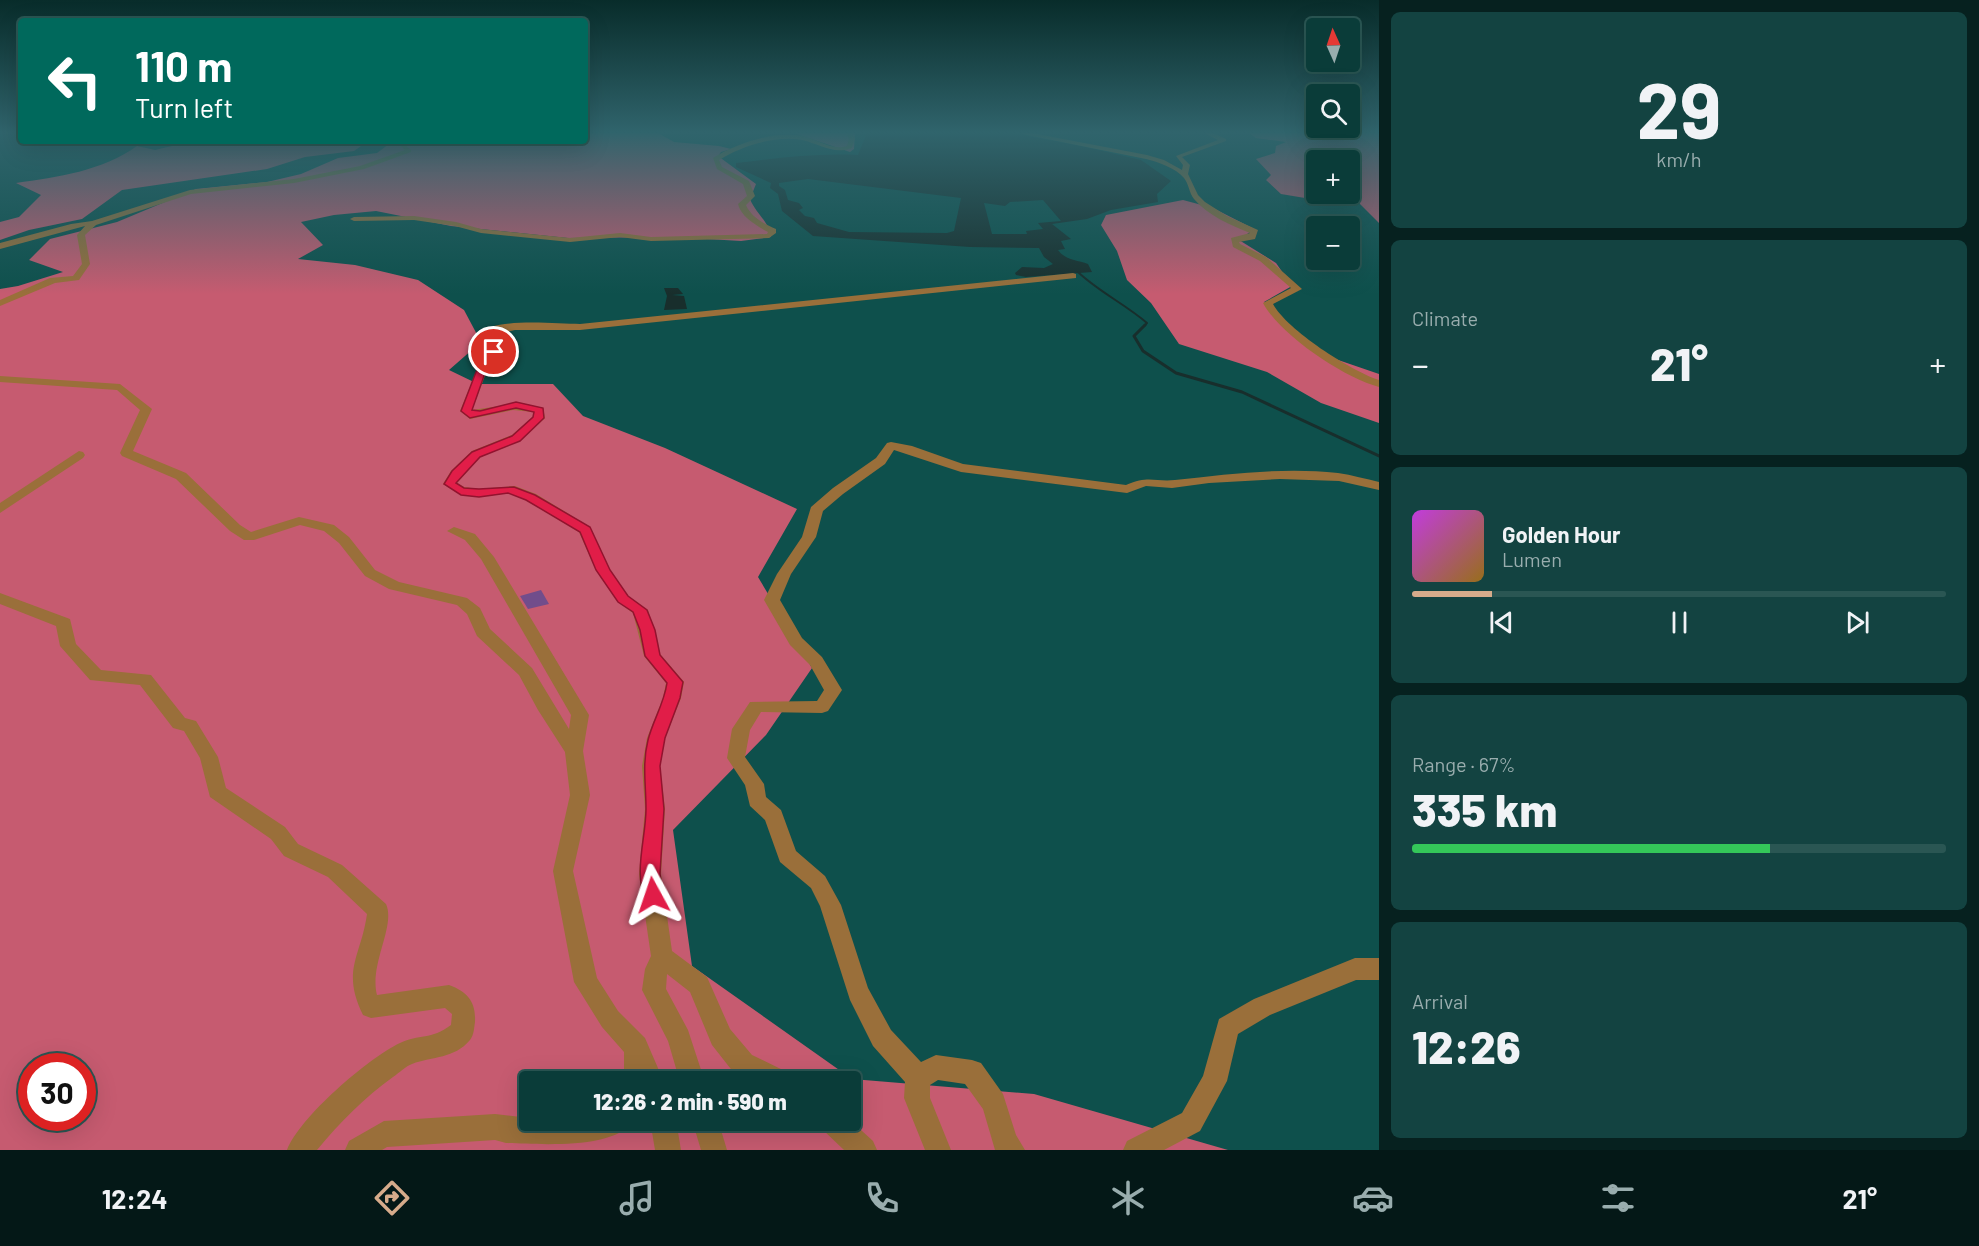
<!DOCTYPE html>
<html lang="en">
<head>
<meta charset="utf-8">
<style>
	:root { --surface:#0a3c39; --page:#134341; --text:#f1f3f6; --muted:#99adae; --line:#2a5653; --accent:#d6ab8b }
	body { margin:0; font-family:Barlow,sans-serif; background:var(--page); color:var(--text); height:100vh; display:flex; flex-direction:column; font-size:22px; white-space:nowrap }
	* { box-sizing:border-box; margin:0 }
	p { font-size:20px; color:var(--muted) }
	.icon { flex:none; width:33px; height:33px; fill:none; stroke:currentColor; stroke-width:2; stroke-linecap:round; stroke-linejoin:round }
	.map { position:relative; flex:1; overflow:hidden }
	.sheet { display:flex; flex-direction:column; gap:12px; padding:12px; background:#06211f; width:600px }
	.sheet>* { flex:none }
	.banner { position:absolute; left:18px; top:18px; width:570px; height:126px; border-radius:6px; box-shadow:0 6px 24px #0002,0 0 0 2px var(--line); background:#00695c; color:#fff; overflow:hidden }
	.needle { width:39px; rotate:357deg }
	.tools { position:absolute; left:1306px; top:18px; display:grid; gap:12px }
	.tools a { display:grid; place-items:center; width:54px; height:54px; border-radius:6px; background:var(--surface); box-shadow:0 6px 24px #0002,0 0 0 2px var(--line); font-size:30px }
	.speed { position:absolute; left:18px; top:1053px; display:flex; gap:12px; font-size:30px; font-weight:700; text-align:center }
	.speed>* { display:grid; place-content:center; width:78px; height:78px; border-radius:50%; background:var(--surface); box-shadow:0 6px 24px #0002,0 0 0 2px var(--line); line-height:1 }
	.speed .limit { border:9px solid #d22; background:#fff; color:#111 }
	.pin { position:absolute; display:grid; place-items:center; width:51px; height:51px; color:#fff; margin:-26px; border:3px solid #fff; border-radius:50%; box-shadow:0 2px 6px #0007 }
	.me { position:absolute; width:66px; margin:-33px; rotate:355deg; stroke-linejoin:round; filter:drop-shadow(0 0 4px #0008) }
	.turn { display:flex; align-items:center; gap:21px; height:126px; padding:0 18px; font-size:27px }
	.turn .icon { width:78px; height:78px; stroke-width:2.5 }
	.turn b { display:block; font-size:42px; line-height:51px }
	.big { font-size:45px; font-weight:800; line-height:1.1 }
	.sheet .widget { flex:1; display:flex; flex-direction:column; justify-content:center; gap:9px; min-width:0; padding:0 21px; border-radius:9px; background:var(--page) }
	.sheet .dial { align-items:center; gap:0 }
	.dial b { font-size:78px; line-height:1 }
	.song { display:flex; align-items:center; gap:18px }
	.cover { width:72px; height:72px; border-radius:9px; background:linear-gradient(135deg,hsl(290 70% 55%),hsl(40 70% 35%)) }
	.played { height:6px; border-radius:3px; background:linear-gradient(90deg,var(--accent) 15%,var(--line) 15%) }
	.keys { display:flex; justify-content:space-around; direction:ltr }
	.heat { display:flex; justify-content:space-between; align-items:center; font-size:33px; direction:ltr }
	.charge { height:9px; border-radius:4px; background:linear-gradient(90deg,#34c759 67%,var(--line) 0) }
	.trip { position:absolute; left:519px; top:1071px; width:342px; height:60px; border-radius:6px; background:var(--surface); box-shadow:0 6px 24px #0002,0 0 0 2px var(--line); font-weight:800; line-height:60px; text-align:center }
	.tabs { display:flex; height:96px; justify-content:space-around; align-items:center; background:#041817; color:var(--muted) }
	.tabs .icon { width:42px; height:42px }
	.tabs .current { color:var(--accent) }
	.tabs b { font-size:27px; color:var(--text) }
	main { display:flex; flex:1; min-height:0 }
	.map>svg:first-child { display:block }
	.forest { fill:#c65b70; fill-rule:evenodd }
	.water { fill:#182e2c; fill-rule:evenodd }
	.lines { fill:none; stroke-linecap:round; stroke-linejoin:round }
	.stream-far1 { stroke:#182e2c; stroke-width:2 }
	.stream { stroke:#182e2c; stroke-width:3 }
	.building { fill:#714d8b }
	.minor { fill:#9a6f3a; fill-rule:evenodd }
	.route { fill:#e11d48; stroke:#92132f; stroke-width:1.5 }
</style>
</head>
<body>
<main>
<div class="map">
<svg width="1379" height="1150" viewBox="0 0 1379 1150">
	<rect width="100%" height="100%" fill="#0e504c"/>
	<g class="forest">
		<path d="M585,133H658L674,142L719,146L731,149L721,152L718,156L756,184L750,199C756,214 769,221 771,237L741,241L673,237L568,238L451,226L376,211L334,215L301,222L323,245L298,259L355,265L418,280L464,310L481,342L449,370L478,384H553L583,416L665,448L797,509L758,577L812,668L766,735L673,830L692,966L852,1079L1034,1094L1228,1150H0V289L18,286L63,272L29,260L50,239L117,222L196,189L267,182L301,174L338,158L377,153L393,141H585ZM32,1066H82V1118H32ZM530,1082H850V1120H530Z"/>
		<polygon points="794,133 855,133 854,149 850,152"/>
		<path d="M1249,133H1379V223L1355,199H1311L1281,194L1266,180L1271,175L1256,159L1275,153L1276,146L1286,142L1256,138ZM1317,160H1350V194H1317Z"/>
		<path d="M193,141H368L354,151L305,157L267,169L122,190L82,219L29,230L0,240V222L19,217L41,195L16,183C58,177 102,171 137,146L155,150Z"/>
		<polygon points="1183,200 1213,208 1254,229 1239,240 1276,263 1292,286 1264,302 1312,351 1379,374 1379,423 1321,403 1267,372 1179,344 1151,303 1127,280 1117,251 1101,225 1106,215"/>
	</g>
	<g class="water">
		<path d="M867,133H1011L1081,146L1141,160L1171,181L1157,194L1158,202L1111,210L1087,219L1052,224L1071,239L1061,241L1065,249L1058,250C1065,260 1077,260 1088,264L1092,272L1026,277L1016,275L1015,273L1022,267L1044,268L1053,264L1044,257L1039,248L970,247L813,236L782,211L778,194L770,188L771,183L736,167V163C777,158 817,153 858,155ZM808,179L961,198L954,231L947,233L849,232L817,223L814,218L805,216L799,210L803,208L799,203L788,200L785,190L779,186V183ZM1043,200L1061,221L1038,223L1043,229L1026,231L1027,234H992L984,203L1005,206L1010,202Z"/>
		<polygon points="664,288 678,288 683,294 672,295 684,296 687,309 664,310 667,296"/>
	</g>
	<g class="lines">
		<path class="stream-far1" d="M1078,272C1099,292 1125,304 1147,323L1144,326"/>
		<polyline class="stream" points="1145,325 1134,336 1143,351 1176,373 1242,392 1379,456"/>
	</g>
	<polygon class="building" points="541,590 549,604 528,609 520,596"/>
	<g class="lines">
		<g class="minor">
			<path d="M846,133H852L855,139L852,148C833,155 820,144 802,140C776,135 741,146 719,160L722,167L749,181L755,196L746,205C751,217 764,224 776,229V233L769,238L651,241L620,237L570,242L481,233L455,226L414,220L354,221L350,219L354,217L414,216L456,222L481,229L570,238L620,233L651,237L767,234L768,232C757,226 741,217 738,204L747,196L743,184L717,169L713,158C737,143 774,131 802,136C818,139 831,151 847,146L849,139Z"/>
			<path d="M1017,133H1032L1147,155L1164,160L1182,170L1183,165L1176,156L1218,140L1204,133H1213L1226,139V141L1182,157L1190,165L1188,174L1198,195L1205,202L1227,216L1258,230L1255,239L1239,242L1240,244L1266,257L1302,289L1273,304C1287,330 1351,371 1379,380V387C1344,378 1280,335 1263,303L1291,288L1260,261L1233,247L1231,238L1250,233C1231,225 1208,216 1194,199C1189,193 1189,184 1184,178C1176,168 1158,162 1146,159Z"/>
			<polygon points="404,144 411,150 411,152 364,169 294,183 191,194 96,225 85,235 90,264 79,280 55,283 0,306 0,300 50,278 73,276 82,264 77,235 85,226 0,249 0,243 71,224 92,221 190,190 294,179 360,166 405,150 401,146"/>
			<path d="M1073,273L1076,274V278L580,330H515L486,336V345L499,352L498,357L486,373L472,410L521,403L543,408L545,418L520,441L480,457L457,483L464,487L479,489L515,486L536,494L590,527L610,570L628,596L648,610L660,654L684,682L681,698L665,738L660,766L665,809L661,874L672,951L707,977L730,1029L752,1055L789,1073L792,1082H752L734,1073L712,1045L690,992L667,974L666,989L688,1030L705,1082H680L668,1041L642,990L645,969L651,956L639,874L645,809L642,766L647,738L663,698L666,683L644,656L633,613L618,602L596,570L579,532L526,500L509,493L479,497L461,495L443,484L451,471L472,451L512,435L533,417V412L513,410L470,419L460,411L476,372L488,353L478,349L474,341L476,334C497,317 554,324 580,324Z"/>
			<polygon points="0,376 120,384 152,409 133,451 186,473 240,525 251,532 299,517 334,525 349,537 375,570 399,582 467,598 480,608 490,629 532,668 569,729 571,715 481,559 465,540 447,531 454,527 475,534 494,557 589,715 583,751 590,795 573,871 597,978 618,1011 645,1038 664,1082 624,1082 624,1052 602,1027 574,982 553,871 570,795 565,752 538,710 519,675 477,636 467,614 457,605 389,589 365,576 339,543 324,531 300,525 254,540 244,540 230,531 176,479 122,456 120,453 140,410 117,390 0,382"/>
			<path d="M891,442L912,446L963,464L1126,485C1149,475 1154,482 1175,480C1229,474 1284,467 1338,473C1352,475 1366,479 1379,482V490L1339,481L1280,479L1209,483L1172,488L1146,486L1127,493L961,472L894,450L885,464L843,494L823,511L816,537L791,574L780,600L802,638L822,657L842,690L828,711L822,713L761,712L750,730L745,757L764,784L766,797L781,810L796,851L825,876L841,905L868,988L891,1030L921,1062L936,1055L972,1060L981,1063L1003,1094L1016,1135L1025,1150H995L983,1109L965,1084L938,1080L930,1085V1098L951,1150H925L904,1098L905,1082L873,1046L850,1000L820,906L811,888L780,862L765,820L750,806L745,785L727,758L732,729L750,702L817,701L824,690L810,665L790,645L764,600L777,574L802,537L811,507L833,488L876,458L887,443Z"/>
			<polygon points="79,451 83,452 85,455 83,458 0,513 0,503"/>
			<path d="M0,593L70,619L76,644L101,670L151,675L185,718L196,721L218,757L226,788L285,827L298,844L342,865L386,904C396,926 369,964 377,995L449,985C468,992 476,1002 475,1022C474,1028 474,1035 470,1040C454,1059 433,1056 412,1064C406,1066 399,1073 393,1077C364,1098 340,1122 317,1150H287C300,1117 367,1059 400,1043C419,1034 431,1040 451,1025L452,1014L445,1008L371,1018L363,1015C341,970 361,957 367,914L328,877L284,856L271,839L210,797L200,758L184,731L173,728L140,685L90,680L60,646L56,626L0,604Z"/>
			<polygon points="1355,958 1379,958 1379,980 1356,980 1270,1015 1238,1034 1227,1081 1200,1131 1164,1150 1123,1150 1127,1141 1182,1113 1203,1076 1219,1019 1254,999"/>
			<path d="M495,1114L530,1118V1120H633C617,1150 539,1144 506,1143L495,1140L387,1147L382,1150H345L349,1141L384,1121Z"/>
			<polygon points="650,1120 676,1120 681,1150 655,1150"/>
			<polygon points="692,1120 718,1120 727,1150 701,1150"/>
			<polygon points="818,1120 850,1120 873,1141 877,1150 844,1150 822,1129"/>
		</g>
	</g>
	<linearGradient id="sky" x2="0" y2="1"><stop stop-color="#082c2a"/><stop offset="0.45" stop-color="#30646c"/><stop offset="1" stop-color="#30646c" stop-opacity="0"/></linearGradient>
	<rect width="1379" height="294" fill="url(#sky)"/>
	<path class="route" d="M491,350H498V357L485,373L472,410L480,411L516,402L543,408L544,418L520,441L480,457L456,483L464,488L479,489L514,487L535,495L590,527L610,570L628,596L647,610L655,630L660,655L683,682L680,698L665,738L660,766L664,809L660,874L663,895L660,901L653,903L646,901C633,873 646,838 646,809C646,785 642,764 648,740C653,720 664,704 667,683L645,656L640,630L633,612L618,602L596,570L580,532L526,500L508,493L479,497L461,495L444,484L452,471L472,452L512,436L533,417L534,412L516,408L470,418L461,411L476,372Z"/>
</svg>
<div class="tools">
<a><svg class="needle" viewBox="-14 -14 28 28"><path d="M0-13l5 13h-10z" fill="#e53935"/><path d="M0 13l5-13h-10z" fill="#99adae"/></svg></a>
<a><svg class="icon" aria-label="search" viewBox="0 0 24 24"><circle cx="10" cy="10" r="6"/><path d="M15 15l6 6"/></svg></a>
<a>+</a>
<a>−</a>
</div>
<div class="speed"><div class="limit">30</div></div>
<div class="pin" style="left:494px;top:352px;background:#d93025"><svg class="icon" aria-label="arrive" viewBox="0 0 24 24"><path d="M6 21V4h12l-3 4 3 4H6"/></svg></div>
<svg class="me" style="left:653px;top:895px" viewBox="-20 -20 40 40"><path d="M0-17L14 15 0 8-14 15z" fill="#e11d48" stroke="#fff" stroke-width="4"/></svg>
<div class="trip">12:26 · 2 min · 590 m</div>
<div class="banner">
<div class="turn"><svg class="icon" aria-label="left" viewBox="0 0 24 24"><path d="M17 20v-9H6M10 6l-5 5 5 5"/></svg><div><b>110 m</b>Turn left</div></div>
</div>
</div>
<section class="sheet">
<div class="widget dial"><b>29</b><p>km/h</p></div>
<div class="widget"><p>Climate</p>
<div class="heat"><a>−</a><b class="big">21°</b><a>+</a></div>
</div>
<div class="widget">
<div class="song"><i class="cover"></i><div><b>Golden Hour</b><p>Lumen</p></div></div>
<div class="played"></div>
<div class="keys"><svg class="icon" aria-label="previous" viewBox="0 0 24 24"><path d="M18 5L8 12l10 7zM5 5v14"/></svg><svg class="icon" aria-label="pause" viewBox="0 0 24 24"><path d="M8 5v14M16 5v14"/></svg><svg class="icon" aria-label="next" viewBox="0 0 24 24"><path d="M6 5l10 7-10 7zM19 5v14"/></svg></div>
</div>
<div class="widget"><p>Range · 67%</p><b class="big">335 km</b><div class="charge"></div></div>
<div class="widget"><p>Arrival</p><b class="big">12:26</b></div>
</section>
</main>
<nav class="tabs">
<b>12:24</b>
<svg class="icon current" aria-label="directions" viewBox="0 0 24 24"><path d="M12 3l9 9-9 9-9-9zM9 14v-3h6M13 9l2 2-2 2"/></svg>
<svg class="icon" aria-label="music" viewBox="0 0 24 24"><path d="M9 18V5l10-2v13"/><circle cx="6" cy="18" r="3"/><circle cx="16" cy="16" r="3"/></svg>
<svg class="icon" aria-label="phone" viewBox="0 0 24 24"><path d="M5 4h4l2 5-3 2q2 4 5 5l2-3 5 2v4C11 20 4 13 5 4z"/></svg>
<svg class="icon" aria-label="climate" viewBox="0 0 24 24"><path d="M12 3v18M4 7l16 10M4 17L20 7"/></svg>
<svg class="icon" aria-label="car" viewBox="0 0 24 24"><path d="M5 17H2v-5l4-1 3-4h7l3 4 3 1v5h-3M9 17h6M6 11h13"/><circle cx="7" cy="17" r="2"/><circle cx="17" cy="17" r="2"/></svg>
<svg class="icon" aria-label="filters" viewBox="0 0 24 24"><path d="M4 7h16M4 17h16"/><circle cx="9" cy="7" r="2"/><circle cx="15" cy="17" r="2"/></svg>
<b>21°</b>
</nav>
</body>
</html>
